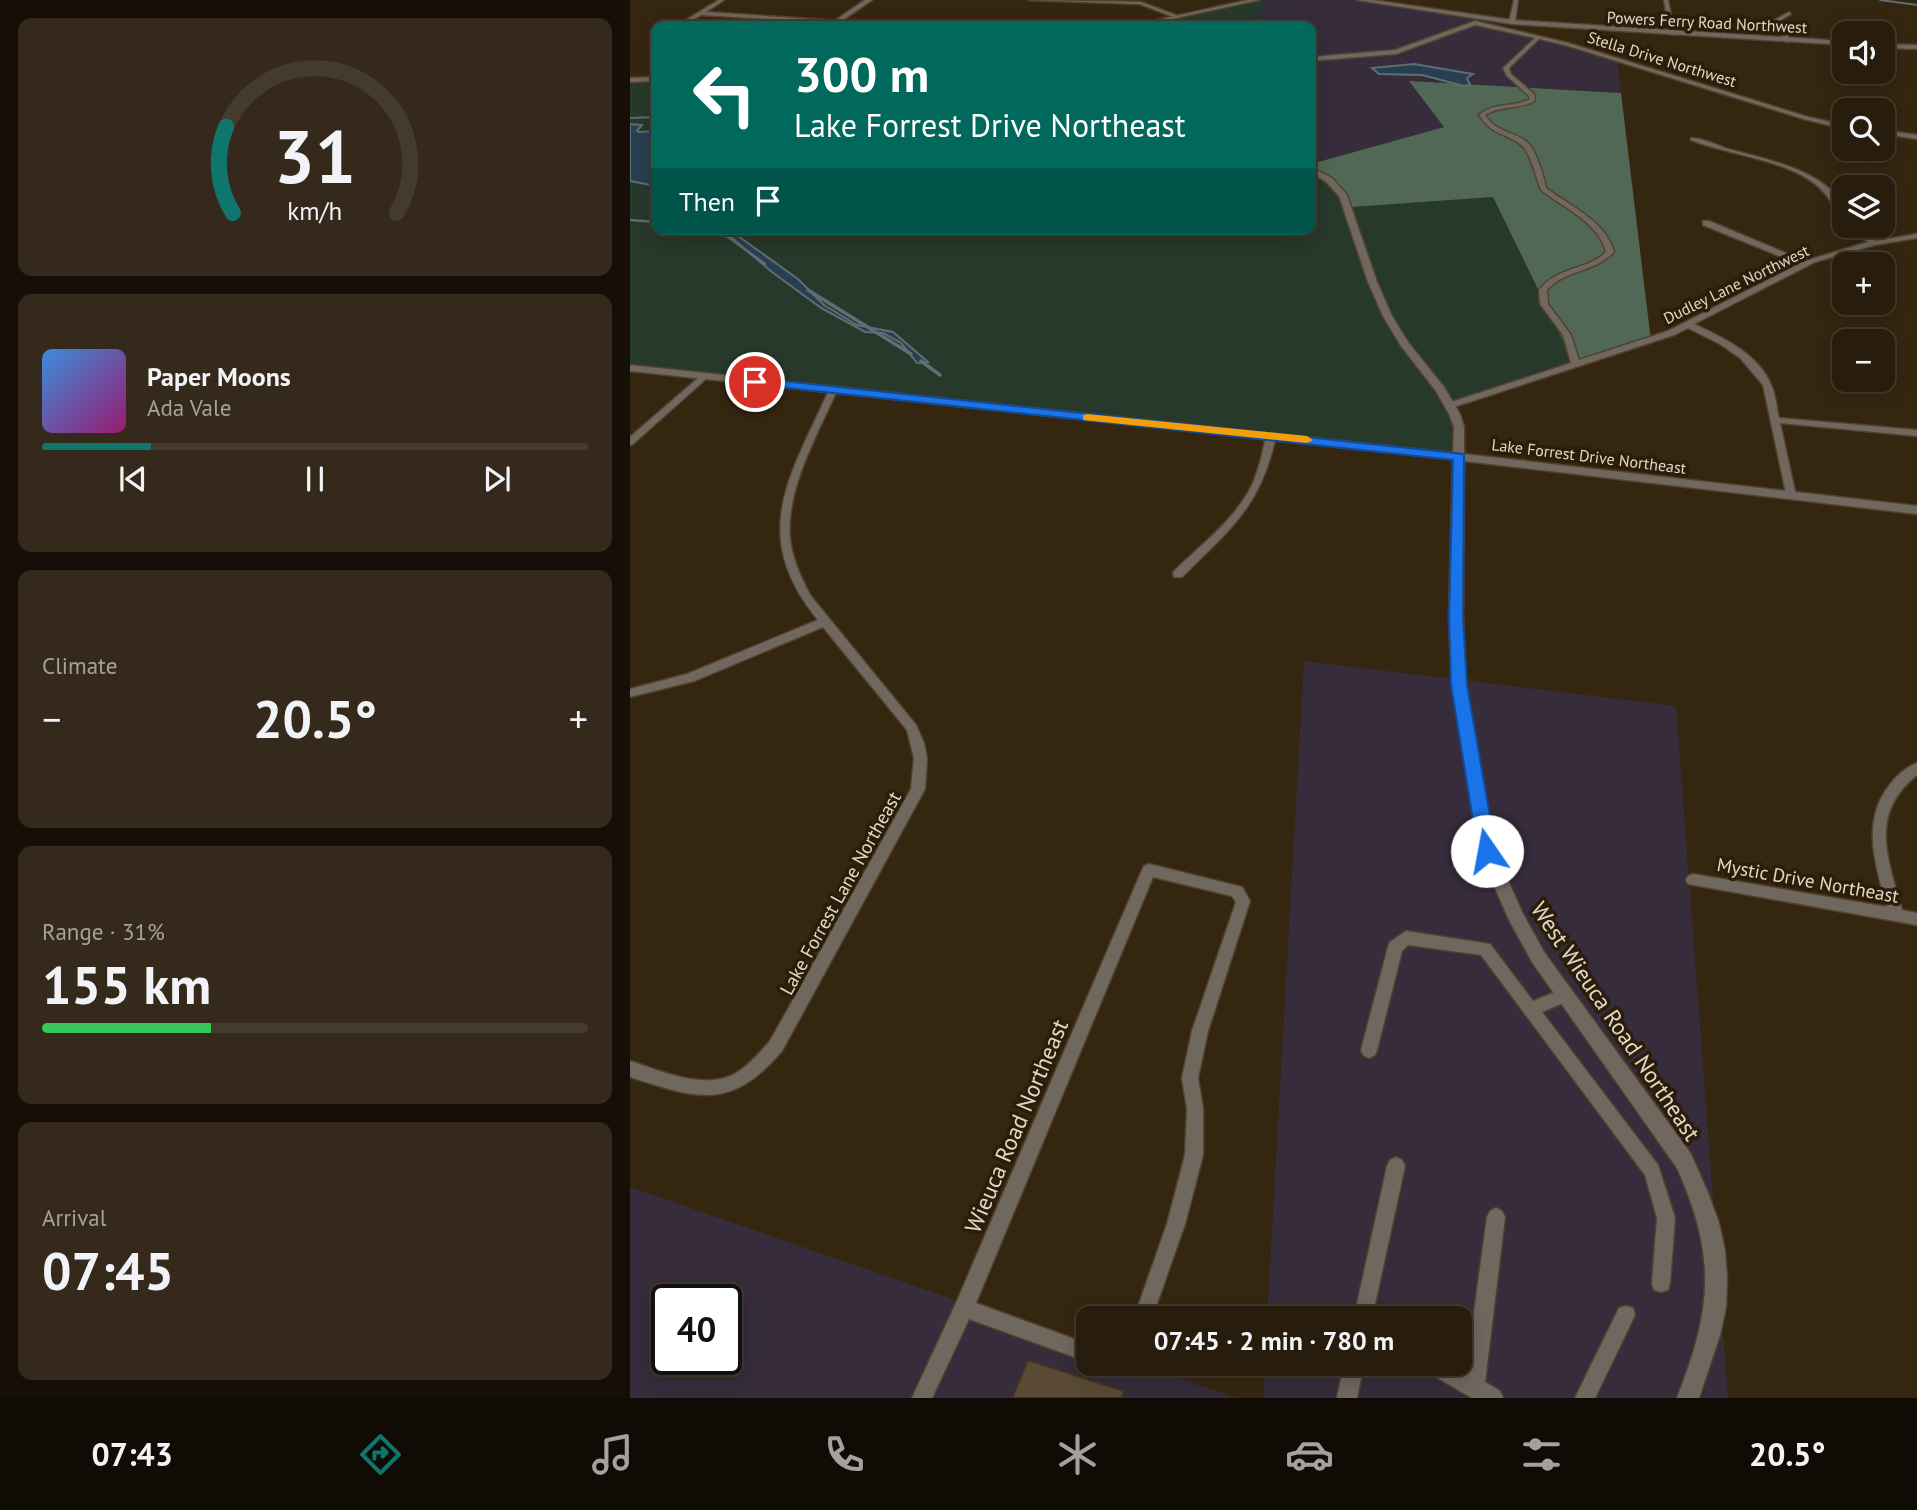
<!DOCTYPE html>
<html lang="en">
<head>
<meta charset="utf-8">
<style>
	:root { --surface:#281c0c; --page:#34291a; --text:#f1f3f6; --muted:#a5a19d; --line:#443a2d; --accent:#0f766e }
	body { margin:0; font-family:"PT Sans",sans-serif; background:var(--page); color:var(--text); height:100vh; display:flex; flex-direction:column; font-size:26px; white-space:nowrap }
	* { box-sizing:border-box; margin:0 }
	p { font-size:23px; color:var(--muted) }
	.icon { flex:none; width:38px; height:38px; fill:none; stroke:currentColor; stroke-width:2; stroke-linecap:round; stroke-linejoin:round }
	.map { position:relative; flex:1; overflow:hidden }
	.drawer { display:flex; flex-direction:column; gap:18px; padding:18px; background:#160f07; width:630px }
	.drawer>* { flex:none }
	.guide { position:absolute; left:21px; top:21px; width:665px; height:214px; border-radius:14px; box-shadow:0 4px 18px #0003,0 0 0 2px var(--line); background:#00695c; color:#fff; overflow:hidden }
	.fabs { position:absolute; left:1202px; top:21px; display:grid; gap:14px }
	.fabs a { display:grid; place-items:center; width:63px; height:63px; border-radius:14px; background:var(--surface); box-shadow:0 4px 18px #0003,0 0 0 2px var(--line); font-size:35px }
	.speed { position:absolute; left:21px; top:1284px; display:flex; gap:14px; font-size:35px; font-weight:700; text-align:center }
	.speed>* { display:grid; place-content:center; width:91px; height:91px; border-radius:50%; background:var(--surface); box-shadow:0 4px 18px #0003,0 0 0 2px var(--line); line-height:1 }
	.speed .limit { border:4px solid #111; border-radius:10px; background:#fff; color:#111 }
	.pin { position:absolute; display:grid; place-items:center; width:60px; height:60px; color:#fff; margin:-30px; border:4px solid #fff; border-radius:50%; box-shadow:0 2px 7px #0007 }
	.me { position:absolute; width:77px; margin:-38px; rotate:348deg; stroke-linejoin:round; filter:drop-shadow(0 0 5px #0008) }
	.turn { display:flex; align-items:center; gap:24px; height:147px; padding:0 28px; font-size:32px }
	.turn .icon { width:91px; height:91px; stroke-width:2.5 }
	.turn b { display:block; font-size:49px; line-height:60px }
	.then { display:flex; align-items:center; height:66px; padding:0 28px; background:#0003; gap:14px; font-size:26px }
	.big { font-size:52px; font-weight:700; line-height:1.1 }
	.drawer .tile { flex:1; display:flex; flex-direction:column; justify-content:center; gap:10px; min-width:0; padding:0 24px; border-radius:14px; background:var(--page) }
	.drawer .dial { align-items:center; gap:0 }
	.dial svg { height:182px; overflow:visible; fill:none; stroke:var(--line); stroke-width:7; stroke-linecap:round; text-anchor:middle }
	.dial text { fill:var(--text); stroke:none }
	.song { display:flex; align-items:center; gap:21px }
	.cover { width:84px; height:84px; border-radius:10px; background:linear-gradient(135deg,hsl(210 70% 55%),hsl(320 70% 35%)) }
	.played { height:7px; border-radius:4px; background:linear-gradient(90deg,var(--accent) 20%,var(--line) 20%) }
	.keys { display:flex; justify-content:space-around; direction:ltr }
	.heat { display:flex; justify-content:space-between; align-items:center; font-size:38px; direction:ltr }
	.charge { height:10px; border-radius:5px; background:linear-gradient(90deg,#34c759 31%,var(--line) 0) }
	.trip { position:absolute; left:446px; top:1306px; width:396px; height:70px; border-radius:14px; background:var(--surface); box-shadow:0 4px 18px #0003,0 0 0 2px var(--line); font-weight:700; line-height:70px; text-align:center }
	.dock { display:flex; height:112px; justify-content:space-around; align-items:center; background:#100b05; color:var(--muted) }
	.dock .icon { width:49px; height:49px }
	.dock .current { color:var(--accent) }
	.dock b { font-size:32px; color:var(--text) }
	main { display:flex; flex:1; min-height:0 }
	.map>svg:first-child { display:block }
	.commercial { fill:#362c3b; fill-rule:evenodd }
	.green { fill:#27392b }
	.forest { fill:#506855 }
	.water { fill:#274050; stroke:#5f6d75; stroke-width:2 }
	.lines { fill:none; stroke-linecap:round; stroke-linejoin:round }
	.stream-far2 { stroke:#5f6d75; stroke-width:2 }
	.stream-far1 { stroke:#5f6d75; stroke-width:2.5 }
	.stream { stroke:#5f6d75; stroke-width:3.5 }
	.building { fill:#5a4a34; stroke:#3f3424; stroke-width:2 }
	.minor-casing { stroke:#51422e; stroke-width:3 }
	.tertiary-casing { stroke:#51422e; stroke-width:3 }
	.minor { fill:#70685e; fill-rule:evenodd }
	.tertiary { fill:#70685e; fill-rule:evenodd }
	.route { fill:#1a73e8; stroke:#114b97; stroke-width:2 }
	.slow { fill:#f59e0b }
	.labels { text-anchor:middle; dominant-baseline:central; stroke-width:7; stroke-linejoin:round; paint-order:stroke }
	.far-street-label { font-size:16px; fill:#e1d7ca; stroke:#2b1d07 }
	.street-label { font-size:19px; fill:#e1d7ca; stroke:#2b1d07 }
	.near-street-label { font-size:23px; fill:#e1d7ca; stroke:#2b1d07 }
</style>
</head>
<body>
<main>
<section class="drawer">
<div class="tile dial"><svg viewBox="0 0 100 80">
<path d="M14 69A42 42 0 1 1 86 69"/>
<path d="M14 69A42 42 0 0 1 11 31" stroke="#0f766e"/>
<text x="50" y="56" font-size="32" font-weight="700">31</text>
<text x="50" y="72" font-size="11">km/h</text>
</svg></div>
<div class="tile">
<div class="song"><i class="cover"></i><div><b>Paper Moons</b><p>Ada Vale</p></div></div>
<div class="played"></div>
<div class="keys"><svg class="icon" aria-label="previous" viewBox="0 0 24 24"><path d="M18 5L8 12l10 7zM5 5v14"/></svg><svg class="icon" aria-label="pause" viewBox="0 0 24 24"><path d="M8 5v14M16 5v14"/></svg><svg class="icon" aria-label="next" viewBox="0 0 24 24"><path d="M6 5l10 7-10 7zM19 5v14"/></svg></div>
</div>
<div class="tile"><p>Climate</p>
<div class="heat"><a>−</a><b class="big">20.5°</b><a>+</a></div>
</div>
<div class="tile"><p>Range · 31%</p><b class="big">155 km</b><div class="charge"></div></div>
<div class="tile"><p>Arrival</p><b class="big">07:45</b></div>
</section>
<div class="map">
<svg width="1287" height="1398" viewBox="0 0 1287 1398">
	<rect width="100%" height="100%" fill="#352610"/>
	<g class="commercial">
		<polygon points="638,0 738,0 830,16 918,38 987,58 991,93 780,81 814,127 681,164 681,26 613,26 621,24"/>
		<polygon points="674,661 1046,706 1098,1398 633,1398 635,1363 830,1363 830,1318 637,1318"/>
		<path d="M0,1187L458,1346V1363H507L607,1398H0ZM37,1300H96V1360H37Z"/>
	</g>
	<g class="green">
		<polygon points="624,0 638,0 621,24 613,26 500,26"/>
		<path d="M26,78V229H681V169C700,177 712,189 722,207L863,197L944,363L821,403L839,456L0,369V79Z"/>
	</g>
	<path class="forest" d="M779,81L991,93L1021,341L944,363L863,197L722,207C712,189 700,177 681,169V164L814,127Z"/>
	<g class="water">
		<polygon points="784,64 843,74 837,78 840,85 834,86 792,75 749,74 742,68"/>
		<polygon points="0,124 12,125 7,131 9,132 26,131 26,172 23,176 26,179 26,186 0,181"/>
		<polygon points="71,229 101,231 168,279 194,305 227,325 263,332 298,362 287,363 271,343 253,333 235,332 191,308 142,272 102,238"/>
	</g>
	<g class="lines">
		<g class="stream-far2">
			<polyline points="1250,0 1287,5"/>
			<polyline points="0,118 26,117"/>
		</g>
		<g class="stream-far1">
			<polyline points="0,220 26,222"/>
			<polyline points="94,234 135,264"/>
		</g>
		<g class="stream">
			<polyline points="178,290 281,354"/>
			<polyline points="291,361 310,375"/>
		</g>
	</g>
	<polygon class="building" points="398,1360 494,1391 492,1398 382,1398"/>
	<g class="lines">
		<defs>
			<g id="minor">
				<polygon points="89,0 94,0 76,12 211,21 208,23 71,15 52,26 46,26"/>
				<polygon points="398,0 511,2 551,17 546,18 510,4"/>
				<polygon points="884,0 888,0 885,22 882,24 879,22"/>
				<polygon points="1034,0 1038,0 1045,35 1040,34"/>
				<polygon points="1159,12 1161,14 1151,20 1160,40 1157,42 1154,40 1145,20"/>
				<path d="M845,21L938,43L1178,117L1214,125V129L1174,119L935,45L909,39L879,68L881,74L904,94L905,101C889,110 870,105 855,115C868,134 882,130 897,142C906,150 914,176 916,188C940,206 976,221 984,252C965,273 935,269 917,290L918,304L941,335L949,360L1038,331L1169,264L1073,225V221H1079L1175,261L1238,242L1217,226H1224L1245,241L1287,234V238L1245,245L1185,262L1064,324C1092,337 1129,354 1141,385C1146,395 1146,407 1149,418L1287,430V436L1150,423L1166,496L1161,499L1157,498L1133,385L1110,358L1090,344L1058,328L1044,335L824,407H818V403L941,363L933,335L910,304L909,290C928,266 956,271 976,252C969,222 933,208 911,190C906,178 901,152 890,144C872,131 864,137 849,115C864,102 883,108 900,99L899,96L877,76L873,68L905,38L845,25L766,54L681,61V57L765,50Z"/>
				<polygon points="1253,130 1287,135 1287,139 1253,134"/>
				<path d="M1061,138C1073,138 1086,145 1098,149C1130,158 1214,173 1214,218H1211C1203,205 1197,193 1184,183C1152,159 1099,155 1061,140Z"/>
				<polygon points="74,373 77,374 77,378 3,444 0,445 0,437"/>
				<path d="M203,387L207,390C188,434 152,495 161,545C164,563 172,579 180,595L286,725L294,743L297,758L295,789L152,1051C100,1111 68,1099 0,1077V1061C32,1071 76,1092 108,1072C121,1063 130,1052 140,1041L281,789L284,758L277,730L193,627L64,681L0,697V689L57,674L188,620C118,534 160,477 199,390Z"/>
				<path d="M641,433L646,436C630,508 601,528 552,577H544L543,574L544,571C572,544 606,519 623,483C629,468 633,452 636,436Z"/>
				<path d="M1287,763V775C1238,814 1258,859 1272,910L1287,913V925L1058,884L1056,880L1058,876L1063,874L1257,907C1246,868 1231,823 1258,787C1265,777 1276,767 1287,763Z"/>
				<polygon points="519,864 612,887 620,901 578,1031 568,1078 573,1109 573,1155 555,1224 522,1318 504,1318 537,1224 555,1155 557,1109 552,1078 562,1031 606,902 602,896 523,877 346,1303 458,1344 458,1362 339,1319 302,1398 282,1398 327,1301 512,870 514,866"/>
				<polygon points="776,931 860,944 903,1001 935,988 940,990 943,995 940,1000 912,1012 1028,1165 1045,1218 1040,1283 1038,1290 1031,1292 1024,1290 1022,1283 1027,1218 1015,1175 851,955 778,945 772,951 747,1050 745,1055 739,1058 733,1055 731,1050 758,947 760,942"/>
				<polygon points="766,1157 772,1160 775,1166 742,1318 724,1318 757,1166 760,1160"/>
				<polygon points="866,1208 872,1211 875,1217 855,1382 870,1391 873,1398 842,1398 794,1370 791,1363 820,1363 836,1372 857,1217 860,1211"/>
				<polygon points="996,1306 1003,1308 1005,1315 965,1398 945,1398 989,1308"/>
				<polygon points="478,1363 508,1363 504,1373 497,1376 481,1370"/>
				<polygon points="714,1363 734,1363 727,1398 707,1398"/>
			</g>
			<g id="tertiary">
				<polygon points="235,0 242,0 204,26 197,26"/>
				<polygon points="618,0 629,0 510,26 500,26"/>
				<polygon points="727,0 742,0 882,20 1214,41 1214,45 882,24"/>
				<polygon points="1253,44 1287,45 1287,49 1253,48"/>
				<polygon points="26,77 26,81 0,82 0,78"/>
				<path d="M681,167L702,178L717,195L747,282L762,316L778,342L814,387L830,414L834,427V454L1287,506V514L834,461L833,618L836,685L865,851L893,914L914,952L1061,1154L1078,1193L1089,1223L1095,1251L1097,1279L1096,1307L1090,1335L1069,1398H1047C1082,1309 1087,1257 1047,1168L902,962L878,918L849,851L822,685L819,618L823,459L0,371V365L823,453L824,427L819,414L806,391L771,346L753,316L738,282L709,196L696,182L681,172Z"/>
			</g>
		</defs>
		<use href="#minor" class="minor-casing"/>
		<use href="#tertiary" class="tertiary-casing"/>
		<use href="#minor" class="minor"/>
		<use href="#tertiary" class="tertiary"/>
	</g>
	<polygon class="route" points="125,378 834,454 833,618 837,685 866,851 864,857 857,859 851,857 848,851 821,685 819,618 823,460 121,384 121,379"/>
	<polygon class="slow" points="457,414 677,436 683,440 677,443 453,420 453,415"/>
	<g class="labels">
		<g class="far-street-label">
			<text transform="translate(1077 22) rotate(3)">Powers Ferry Road Northwest</text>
			<text transform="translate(1032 59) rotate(17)">Stella Drive Northwest</text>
			<text transform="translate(1106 284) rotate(-26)">Dudley Lane Northwest</text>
			<text transform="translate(959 456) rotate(7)">Lake Forrest Drive Northeast</text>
		</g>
		<g class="street-label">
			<text transform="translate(1178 880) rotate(10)">Mystic Drive Northeast</text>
			<text transform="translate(210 893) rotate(-61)">Lake Forrest Lane Northeast</text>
		</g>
		<g class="near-street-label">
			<text transform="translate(986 1021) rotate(56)">West Wieuca Road Northeast</text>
			<text transform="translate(386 1126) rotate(-67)">Wieuca Road Northeast</text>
		</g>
	</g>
</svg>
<div class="fabs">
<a><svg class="icon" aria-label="sound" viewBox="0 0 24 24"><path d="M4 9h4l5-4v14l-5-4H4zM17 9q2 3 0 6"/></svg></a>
<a><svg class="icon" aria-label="search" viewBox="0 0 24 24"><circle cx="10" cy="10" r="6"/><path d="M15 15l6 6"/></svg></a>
<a><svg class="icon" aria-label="layers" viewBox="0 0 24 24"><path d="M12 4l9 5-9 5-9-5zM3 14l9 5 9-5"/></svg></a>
<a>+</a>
<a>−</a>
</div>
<div class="speed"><div class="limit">40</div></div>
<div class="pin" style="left:125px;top:382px;background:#d93025"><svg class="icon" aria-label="arrive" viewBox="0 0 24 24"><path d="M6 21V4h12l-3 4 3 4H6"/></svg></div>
<svg class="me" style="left:857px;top:851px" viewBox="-20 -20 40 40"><circle r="19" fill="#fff"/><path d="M0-13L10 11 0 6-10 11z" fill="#1a73e8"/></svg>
<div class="trip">07:45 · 2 min · 780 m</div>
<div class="guide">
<div class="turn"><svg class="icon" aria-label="left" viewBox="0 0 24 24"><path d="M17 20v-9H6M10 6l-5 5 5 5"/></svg><div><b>300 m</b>Lake Forrest Drive Northeast</div></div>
<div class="then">Then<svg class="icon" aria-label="arrive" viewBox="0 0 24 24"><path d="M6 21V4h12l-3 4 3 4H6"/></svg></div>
</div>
</div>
</main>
<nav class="dock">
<b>07:43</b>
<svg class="icon current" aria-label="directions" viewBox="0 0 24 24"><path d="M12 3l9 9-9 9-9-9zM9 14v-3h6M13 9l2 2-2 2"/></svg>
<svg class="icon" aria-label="music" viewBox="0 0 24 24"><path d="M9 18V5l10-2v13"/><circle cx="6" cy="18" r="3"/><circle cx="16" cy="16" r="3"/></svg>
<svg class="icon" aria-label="phone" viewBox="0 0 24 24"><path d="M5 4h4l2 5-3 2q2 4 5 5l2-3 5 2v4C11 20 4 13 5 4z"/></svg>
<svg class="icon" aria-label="climate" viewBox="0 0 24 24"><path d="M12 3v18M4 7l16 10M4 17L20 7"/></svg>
<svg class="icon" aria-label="car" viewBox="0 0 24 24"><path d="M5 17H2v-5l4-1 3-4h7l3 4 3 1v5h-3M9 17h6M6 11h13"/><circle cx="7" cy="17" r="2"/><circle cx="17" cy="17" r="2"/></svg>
<svg class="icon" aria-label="filters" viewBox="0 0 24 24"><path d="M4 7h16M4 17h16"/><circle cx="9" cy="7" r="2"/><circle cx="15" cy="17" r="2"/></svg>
<b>20.5°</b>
</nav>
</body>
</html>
